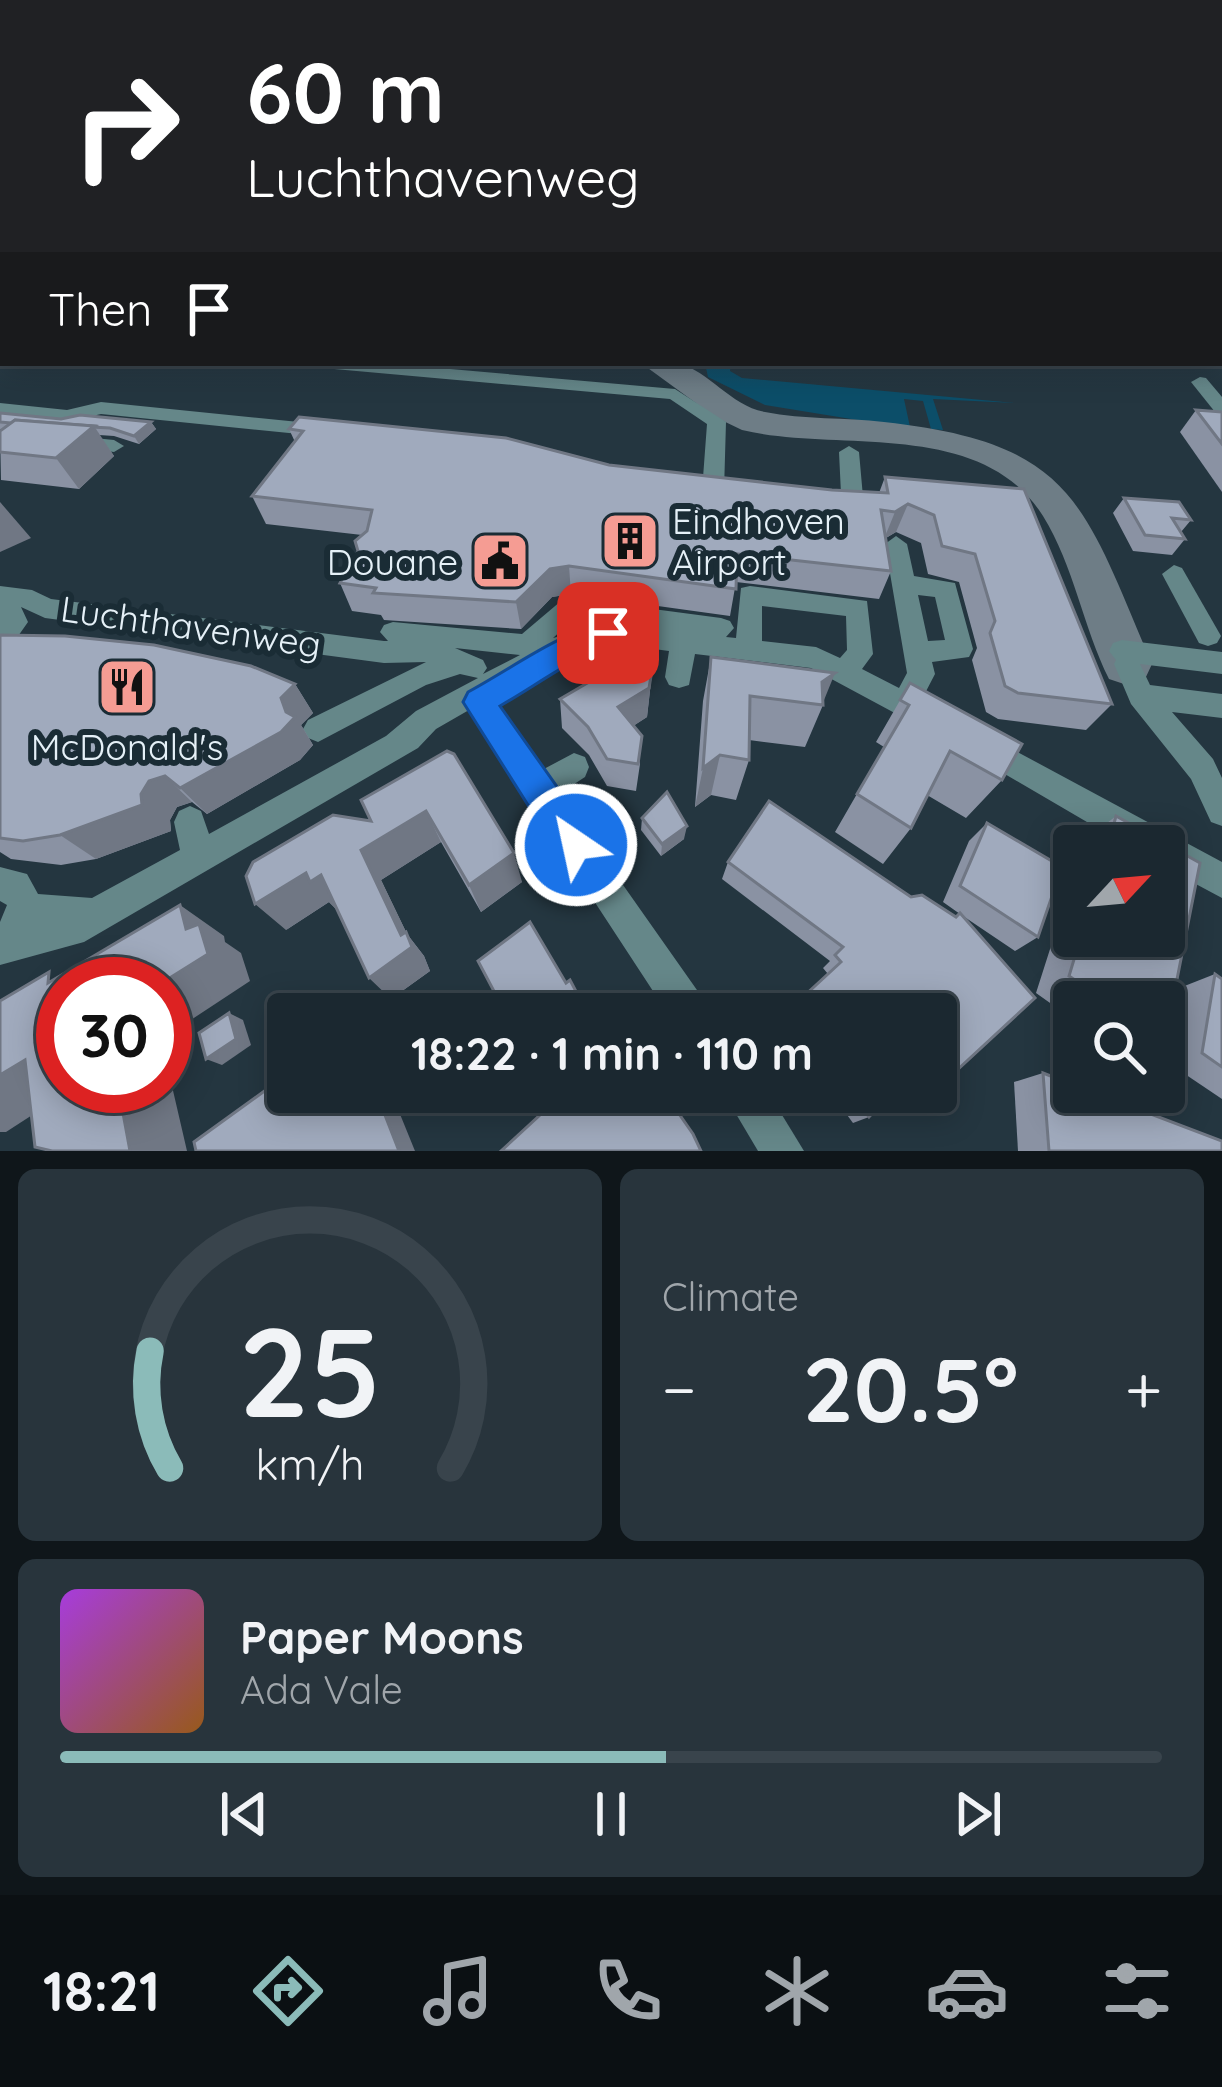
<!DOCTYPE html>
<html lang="en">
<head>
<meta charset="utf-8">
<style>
	:root { --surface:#1b2830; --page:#28343c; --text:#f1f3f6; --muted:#a0a6ab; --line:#39444c; --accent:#8bbbb9 }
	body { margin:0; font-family:Quicksand,sans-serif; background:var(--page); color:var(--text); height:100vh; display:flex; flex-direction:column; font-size:45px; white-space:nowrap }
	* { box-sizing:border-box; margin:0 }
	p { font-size:39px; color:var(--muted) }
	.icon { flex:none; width:66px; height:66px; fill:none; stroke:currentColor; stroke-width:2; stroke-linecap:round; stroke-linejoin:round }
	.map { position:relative; height:1151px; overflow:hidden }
	.side { display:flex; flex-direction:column; gap:18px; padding:18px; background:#0f161a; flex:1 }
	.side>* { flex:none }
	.hud { position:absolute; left:0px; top:0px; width:1224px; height:366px; box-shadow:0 6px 30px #0003,0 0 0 3px var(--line); background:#202124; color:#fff; overflow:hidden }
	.needle { width:78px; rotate:64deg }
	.fabs { position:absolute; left:1053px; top:825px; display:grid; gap:24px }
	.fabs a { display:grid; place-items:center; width:132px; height:132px; border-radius:12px; background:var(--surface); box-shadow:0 6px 30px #0003,0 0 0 3px var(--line); font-size:60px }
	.speed { position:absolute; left:36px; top:957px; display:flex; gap:24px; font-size:60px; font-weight:700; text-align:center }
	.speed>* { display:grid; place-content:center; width:156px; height:156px; border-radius:50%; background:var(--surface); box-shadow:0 6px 30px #0003,0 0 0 3px var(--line); line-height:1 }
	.speed .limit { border:18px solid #d22; background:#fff; color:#111 }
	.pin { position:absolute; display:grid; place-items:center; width:102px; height:102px; color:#fff; margin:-51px; border-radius:24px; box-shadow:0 6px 18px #0006 }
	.me { position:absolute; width:132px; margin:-66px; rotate:326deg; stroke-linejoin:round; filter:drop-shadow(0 0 9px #0008) }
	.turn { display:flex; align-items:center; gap:42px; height:252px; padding:0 48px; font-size:54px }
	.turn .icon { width:156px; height:156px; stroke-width:2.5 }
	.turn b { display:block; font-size:84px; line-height:102px }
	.then { display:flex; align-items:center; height:114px; padding:0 48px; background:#0003; gap:24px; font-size:45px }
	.big { font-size:90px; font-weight:700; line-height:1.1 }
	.side .card { flex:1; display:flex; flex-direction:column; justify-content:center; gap:18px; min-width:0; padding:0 42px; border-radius:18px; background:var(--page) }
	.side .dial { align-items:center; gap:0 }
	.dial svg { height:312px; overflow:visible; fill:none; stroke:var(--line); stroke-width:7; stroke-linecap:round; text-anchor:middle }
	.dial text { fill:var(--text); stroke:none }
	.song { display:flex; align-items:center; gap:36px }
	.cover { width:144px; height:144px; border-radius:18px; background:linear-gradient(135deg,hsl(280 70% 55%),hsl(30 70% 35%)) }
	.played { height:12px; border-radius:6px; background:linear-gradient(90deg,var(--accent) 55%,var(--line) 55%) }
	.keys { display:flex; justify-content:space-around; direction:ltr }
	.heat { display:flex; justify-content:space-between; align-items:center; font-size:66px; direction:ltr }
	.side .tiles { flex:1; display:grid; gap:18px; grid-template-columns:1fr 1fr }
	.card:last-child { grid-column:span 2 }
	.trip { position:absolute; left:267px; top:993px; width:690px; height:120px; border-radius:12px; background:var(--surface); box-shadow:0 6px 30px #0003,0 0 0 3px var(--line); font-weight:700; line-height:120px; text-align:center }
	.dock { display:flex; height:192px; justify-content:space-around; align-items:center; background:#0b1013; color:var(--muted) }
	.dock .icon { width:84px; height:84px }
	.dock .on { color:var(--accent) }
	.dock b { font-size:54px; color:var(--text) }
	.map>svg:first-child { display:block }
	.green { fill:#0c4e69 }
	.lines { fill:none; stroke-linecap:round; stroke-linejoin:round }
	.taxiway { fill:#6e7d86; fill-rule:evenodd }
	.minor { fill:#658789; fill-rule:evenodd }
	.wall { fill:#8a92a3 }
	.shaded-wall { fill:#707784 }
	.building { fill:#a0aabd; stroke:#707784; stroke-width:3 }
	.route { fill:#1a73e8; stroke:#114b97; stroke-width:3 }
	.labels { text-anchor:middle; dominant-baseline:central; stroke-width:12; stroke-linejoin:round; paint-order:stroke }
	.poi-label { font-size:36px; fill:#e5f0f7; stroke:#1a2c35; text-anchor:start }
	.street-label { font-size:36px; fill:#e5f0f7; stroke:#1a2c35 }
</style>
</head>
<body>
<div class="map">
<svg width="1222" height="1151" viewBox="0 0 1222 1151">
	<rect width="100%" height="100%" fill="#243640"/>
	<polygon class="green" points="731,363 730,371 742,378 1015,403 933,399 943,430 931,429 923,401 904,399 910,427 888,425 765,405 708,377 705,363"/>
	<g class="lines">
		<g class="taxiway">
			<rect x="0" y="290" width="3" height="16"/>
			<path d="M641,363C652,363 667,360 678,363C709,371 731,406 765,412C804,420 845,417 884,422C1075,443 1083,503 1152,664L1145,679L1127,685L1109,679C1083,627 1074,566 1043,516C981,417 838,453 742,430L715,417Z"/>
		</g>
		<g class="minor">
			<rect x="0" y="243" width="3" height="8"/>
			<rect x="1221" y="314" width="1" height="10"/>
			<rect x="0" y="330" width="3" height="10"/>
			<polygon points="314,363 382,363 675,389 726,422 724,491 713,498 702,491 707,424 670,399 323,368"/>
			<polygon points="1200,377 1206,378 1222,397 1222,414 1215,412 1191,382"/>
			<polygon points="101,402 319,424 329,430 319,436 101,414 67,422 0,415 0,403 67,410"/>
			<polygon points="74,436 114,440 124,446 114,452 67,446 64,442"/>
			<polygon points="849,446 859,452 863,497 840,511 824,511 821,506 841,494 839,452"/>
			<path d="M896,536L907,544L914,576L955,583L973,649L969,657L932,662L935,674L922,699L937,707L941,716L937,725L927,728L917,725L811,668L695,654L689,685L679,688L669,685L665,677L669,651L608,643L565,655L492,697L542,770L574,753L585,757L589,767L585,777L559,794L704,1000L709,1014H668L469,710L436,729L418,748L84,942L0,965V922L7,905L0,901V867L27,874L38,894L92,898L180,850L174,822L179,811L190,806L201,811L209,834L386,736L416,711L478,678L460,674L426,685L318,742L308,738L303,729L308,720L426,662L384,663L45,618L21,607L28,622L9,649L0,652V586L32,590L51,599L384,641H388L380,632L384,625L393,622L522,634L561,601L570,598L721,618L730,621L734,628L726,637L736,638L741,588L750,586L867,601L873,654L862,669L899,688L907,673L885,544ZM918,595L935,597L945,640L928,641ZM762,606L846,616L847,650L840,658L816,647L762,641ZM575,618L611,623L553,638ZM455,648L520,655L483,674L487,668L483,660Z"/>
			<polygon points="1174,565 1182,568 1217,629 1221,636 1217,643 1208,646 1199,643 1162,574"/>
			<polygon points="1122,640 1222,652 1222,674 1140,664 1150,685 1222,694 1222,718 1172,712 1213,759 1222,778 1222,826 1211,822 1191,779 1131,704 1114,664 1116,660 1109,651 1113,643"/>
			<polygon points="984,734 1222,862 1222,898 1164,867 1164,846 1128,846 974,756 969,747 974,738"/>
			<polygon points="723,1092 768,1092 804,1151 758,1151"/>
		</g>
	</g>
	<g class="wall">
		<polygon points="1196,410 1222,412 1222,492 1180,432"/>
		<polygon points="0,413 61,419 151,422 156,429 139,444 114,436 99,435 114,456 79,489 1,480 0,431 2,430 0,429"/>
		<polygon points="289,429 832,490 879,493 885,477 1024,489 1112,704 1086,730 998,719 986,712 972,660 977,648 959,582 928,574 921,543 896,532 886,538 891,571 879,599 736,582 730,616 571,594 552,597 521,629 384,620 381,615 352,611 340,583 358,551 362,535 266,524 252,496 295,442"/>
		<polygon points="1124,498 1191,520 1181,532 1185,539 1172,555 1133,551 1113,513"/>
		<polygon points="0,635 295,684 313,713 301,725 313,745 300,760 207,814 192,802 177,807 170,820 171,831 96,859 61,865 11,859 0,852"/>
		<polygon points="711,657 823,702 823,705 805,747 749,740 749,760 736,800 711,795 695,807 703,701"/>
		<polygon points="653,664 647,717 633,726 640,764 636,791 607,786 589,755 562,728 560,699"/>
		<polygon points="910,683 1002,780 966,818 927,795 911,828 883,864 835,832 884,747 876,742"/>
		<polygon points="454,754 522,882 481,912 441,842 381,880 407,934 424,956 430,971 391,999 336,909 329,902 286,930 371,821"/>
		<polygon points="1116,816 1200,863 1164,1040 1164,1002 1074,1002 1074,1020 1036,993 1074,874 1074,936 1164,936 1164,846 1083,846 1084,841"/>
		<polygon points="642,818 684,839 661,856 641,830"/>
		<polygon points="987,823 1038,937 1015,951 963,916 942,1084 936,1086 936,1014 786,1014 828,974 823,968 830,961 722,879 728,862 911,897 956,917 960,914 943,902 969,841"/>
		<polygon points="1215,974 1222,979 1222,1099 1167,1062 1182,987"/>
		<polygon points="1043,1073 1222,1151 1018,1151 1014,1082"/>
		<polygon points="830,1092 892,1092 869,1117 853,1123"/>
	</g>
	<g class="shaded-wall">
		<polygon points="151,422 156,429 139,444 134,436"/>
		<polygon points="94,426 114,456 79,489 56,458"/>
		<polygon points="0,502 31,538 0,552"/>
		<polygon points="908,504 896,532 884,539 895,512"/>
		<polygon points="569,566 571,594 552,597 521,629 516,602 550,569"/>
		<polygon points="653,664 647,717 618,736 618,707"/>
		<polygon points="835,673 822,705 822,682"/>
		<polygon points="295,684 313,713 301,725 313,745 300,760 207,814 180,788"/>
		<polygon points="720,755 711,795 695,807 703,768"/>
		<polygon points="165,776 192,802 177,807 170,820 171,831 96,859 60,835 141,794 149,781"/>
		<polygon points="426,811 441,842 381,880 407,934 424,956 430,971 391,999 369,978 401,935 361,850"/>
		<polygon points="687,826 684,839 661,856 662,844"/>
		<polygon points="514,853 522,882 481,912 469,885"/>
		<polygon points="306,873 321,875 345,903 336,909 329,902 286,930 255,904"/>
		<polygon points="180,905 224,936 225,942 241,953 250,981 165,1037 165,984 160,984 186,929"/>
		<polygon points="229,1013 243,1020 251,1045 222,1065 206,1059"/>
		<polygon points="165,1056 187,1151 130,1151 118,1086 165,1086"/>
		<polygon points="25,1060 77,1086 6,1132 0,1132 0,1075"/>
		<polygon points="376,1092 391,1092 415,1151 399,1151"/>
	</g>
	<g class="building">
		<polygon points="1196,410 1222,412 1222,444"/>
		<polygon points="0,413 61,419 80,415 151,422 134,436 110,428 92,427 94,426 15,420 11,423 0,422"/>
		<polygon points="299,417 506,438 609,465 832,490 888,493 885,477 1024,489 1112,704 1018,693 1005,686 990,633 995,621 975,554 942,546 934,515 908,504 895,512 881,510 891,571 737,554 736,589 569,566 550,569 516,602 373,593 376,588 340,583 358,551 355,541 367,531 372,510 252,496 303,431 289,429"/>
		<polygon points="15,420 94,426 56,458 0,452 0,431"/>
		<polygon points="1124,498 1179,502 1191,520 1172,518 1185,539 1145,535"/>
		<polygon points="0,635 65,636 154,645 251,666 295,684 281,698 286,712 295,717 281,732 180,788 165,776 149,781 141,794 142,805 60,835 23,841 0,838"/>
		<polygon points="711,657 835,673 822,682 823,705 750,696 749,760 720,755 703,768"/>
		<polygon points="625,661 653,664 649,688 618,707 642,736 638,764 607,759 588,727 560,699"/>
		<polygon points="910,683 1022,744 1002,780 950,751 911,828 857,794 909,705 900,700"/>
		<polygon points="447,751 454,754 514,853 469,885 426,811 361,850 401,935 406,932 412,947 369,978 321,875 310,882 306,873 255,904 246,876 253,862 333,815 371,821 361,800"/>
		<polygon points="667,792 687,826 662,844 642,818"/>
		<polygon points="769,801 911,897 922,895 956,917 960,913 1035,998 942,1084 936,1076 936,1014 792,1014 789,1010 841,962 835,955 843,947 728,862"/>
		<polygon points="1116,816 1200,863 1165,1040 1164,1002 1108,1002 1069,976 1081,936 1164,936 1164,846 1108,846"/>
		<polygon points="987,823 1062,867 1038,937 960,886"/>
		<polygon points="180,905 186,929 199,924 208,954 160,984 63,984 63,1086 118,1086 130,1151 52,1151 35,1147 25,1060 0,1075 0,1001 49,972 48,983"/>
		<polygon points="530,922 566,983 570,980 588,1014 506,1014 478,961"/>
		<polygon points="1215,974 1222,979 1222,1067 1202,1053"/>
		<polygon points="229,1013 236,1039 206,1059 199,1033"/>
		<polygon points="1043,1073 1074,1085 1074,1092 1093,1092 1222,1141 1222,1151 1049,1151"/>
		<polygon points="288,1074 288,1092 376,1092 399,1151 196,1151 194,1142"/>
		<polygon points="565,1092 660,1092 670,1101 693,1134 701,1151 501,1151"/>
		<polygon points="850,1092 892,1092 869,1117"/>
	</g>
	<linearGradient id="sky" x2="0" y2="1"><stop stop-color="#141e23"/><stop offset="0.59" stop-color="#3f5264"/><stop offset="1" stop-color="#3f5264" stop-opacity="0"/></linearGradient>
	<rect width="1222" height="388" fill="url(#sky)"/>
	<path class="route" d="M608,621L619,625L623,633L619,641C576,655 540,683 500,706L589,832L594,845L589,859L576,864L562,859L463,702L468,692C514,667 557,634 608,621Z"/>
	<defs>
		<symbol id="building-square" viewBox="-11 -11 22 22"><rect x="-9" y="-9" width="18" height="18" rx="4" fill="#f59c93" stroke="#1a2c35"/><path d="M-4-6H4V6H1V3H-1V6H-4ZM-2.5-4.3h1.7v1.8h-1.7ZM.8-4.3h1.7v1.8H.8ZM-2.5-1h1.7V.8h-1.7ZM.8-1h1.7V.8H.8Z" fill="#111"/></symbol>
		<symbol id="civic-square" viewBox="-11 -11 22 22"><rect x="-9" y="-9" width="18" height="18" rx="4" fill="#f59c93" stroke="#1a2c35"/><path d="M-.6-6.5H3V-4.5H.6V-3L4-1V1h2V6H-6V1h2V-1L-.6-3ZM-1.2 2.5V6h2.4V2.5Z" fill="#111"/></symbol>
		<symbol id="restaurant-square" viewBox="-11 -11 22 22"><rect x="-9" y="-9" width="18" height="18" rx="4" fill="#f59c93" stroke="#1a2c35"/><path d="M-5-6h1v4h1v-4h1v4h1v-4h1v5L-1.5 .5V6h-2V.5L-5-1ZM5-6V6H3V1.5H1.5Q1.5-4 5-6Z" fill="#111"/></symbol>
	</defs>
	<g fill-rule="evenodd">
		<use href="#building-square" x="597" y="508" width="66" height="66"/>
		<use href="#civic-square" x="467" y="528" width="66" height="66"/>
		<use href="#restaurant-square" x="94" y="654" width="66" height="66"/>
	</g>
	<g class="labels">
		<g class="poi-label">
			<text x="672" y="520">Eindhoven<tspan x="672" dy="41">Airport</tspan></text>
			<text x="458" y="561" text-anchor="end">Douane</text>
			<text x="127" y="746" text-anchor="middle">McDonald's</text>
		</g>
		<g class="street-label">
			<text transform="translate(191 626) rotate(8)">Luchthavenweg</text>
		</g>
	</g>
</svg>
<div class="fabs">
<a><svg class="needle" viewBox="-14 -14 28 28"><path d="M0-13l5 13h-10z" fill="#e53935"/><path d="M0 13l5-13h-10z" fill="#a0a6ab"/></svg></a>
<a><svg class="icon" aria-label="search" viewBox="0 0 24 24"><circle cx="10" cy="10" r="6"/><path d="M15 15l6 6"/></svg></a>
</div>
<div class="speed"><div class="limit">30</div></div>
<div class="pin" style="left:608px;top:633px;background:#d93025"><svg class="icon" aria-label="arrive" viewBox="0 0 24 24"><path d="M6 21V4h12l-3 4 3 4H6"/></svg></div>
<svg class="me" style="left:576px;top:845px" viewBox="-20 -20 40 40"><circle r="17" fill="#1a73e8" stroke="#fff" stroke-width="3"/><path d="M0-11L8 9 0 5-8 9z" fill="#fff"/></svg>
<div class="trip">18:22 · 1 min · 110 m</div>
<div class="hud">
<div class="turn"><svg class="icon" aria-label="right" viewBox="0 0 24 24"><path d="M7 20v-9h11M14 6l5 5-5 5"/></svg><div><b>60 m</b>Luchthavenweg</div></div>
<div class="then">Then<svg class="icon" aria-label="arrive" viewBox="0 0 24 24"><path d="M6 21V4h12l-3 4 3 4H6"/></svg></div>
</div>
</div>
<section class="side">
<div class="tiles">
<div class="card dial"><svg viewBox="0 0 100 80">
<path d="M14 69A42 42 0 1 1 86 69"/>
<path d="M14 69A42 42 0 0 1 9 39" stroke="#8bbbb9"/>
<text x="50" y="56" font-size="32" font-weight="700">25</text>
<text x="50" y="72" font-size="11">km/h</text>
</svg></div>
<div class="card"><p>Climate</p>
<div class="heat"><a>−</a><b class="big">20.5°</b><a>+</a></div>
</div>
<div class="card">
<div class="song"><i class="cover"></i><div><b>Paper Moons</b><p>Ada Vale</p></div></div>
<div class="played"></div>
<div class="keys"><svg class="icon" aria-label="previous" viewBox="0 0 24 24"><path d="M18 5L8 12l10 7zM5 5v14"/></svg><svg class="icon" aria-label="pause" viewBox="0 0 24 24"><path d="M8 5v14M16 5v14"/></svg><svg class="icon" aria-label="next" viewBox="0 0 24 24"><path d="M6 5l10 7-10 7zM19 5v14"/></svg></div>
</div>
</div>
</section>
<nav class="dock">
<b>18:21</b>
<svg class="icon on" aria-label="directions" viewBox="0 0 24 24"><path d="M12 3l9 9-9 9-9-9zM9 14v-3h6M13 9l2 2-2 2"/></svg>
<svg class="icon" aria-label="music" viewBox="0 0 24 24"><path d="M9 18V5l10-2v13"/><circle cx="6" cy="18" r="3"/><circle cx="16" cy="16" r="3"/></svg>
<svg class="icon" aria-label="phone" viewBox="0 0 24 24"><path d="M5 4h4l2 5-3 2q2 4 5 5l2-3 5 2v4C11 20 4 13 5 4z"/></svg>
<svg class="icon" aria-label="climate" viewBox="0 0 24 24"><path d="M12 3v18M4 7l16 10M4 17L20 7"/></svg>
<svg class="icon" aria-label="car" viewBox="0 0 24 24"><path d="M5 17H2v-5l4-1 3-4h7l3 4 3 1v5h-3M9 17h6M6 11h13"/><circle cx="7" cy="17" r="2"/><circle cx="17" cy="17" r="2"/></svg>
<svg class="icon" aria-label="filters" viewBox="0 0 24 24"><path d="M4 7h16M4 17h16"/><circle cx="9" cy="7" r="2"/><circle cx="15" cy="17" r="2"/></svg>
</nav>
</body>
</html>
